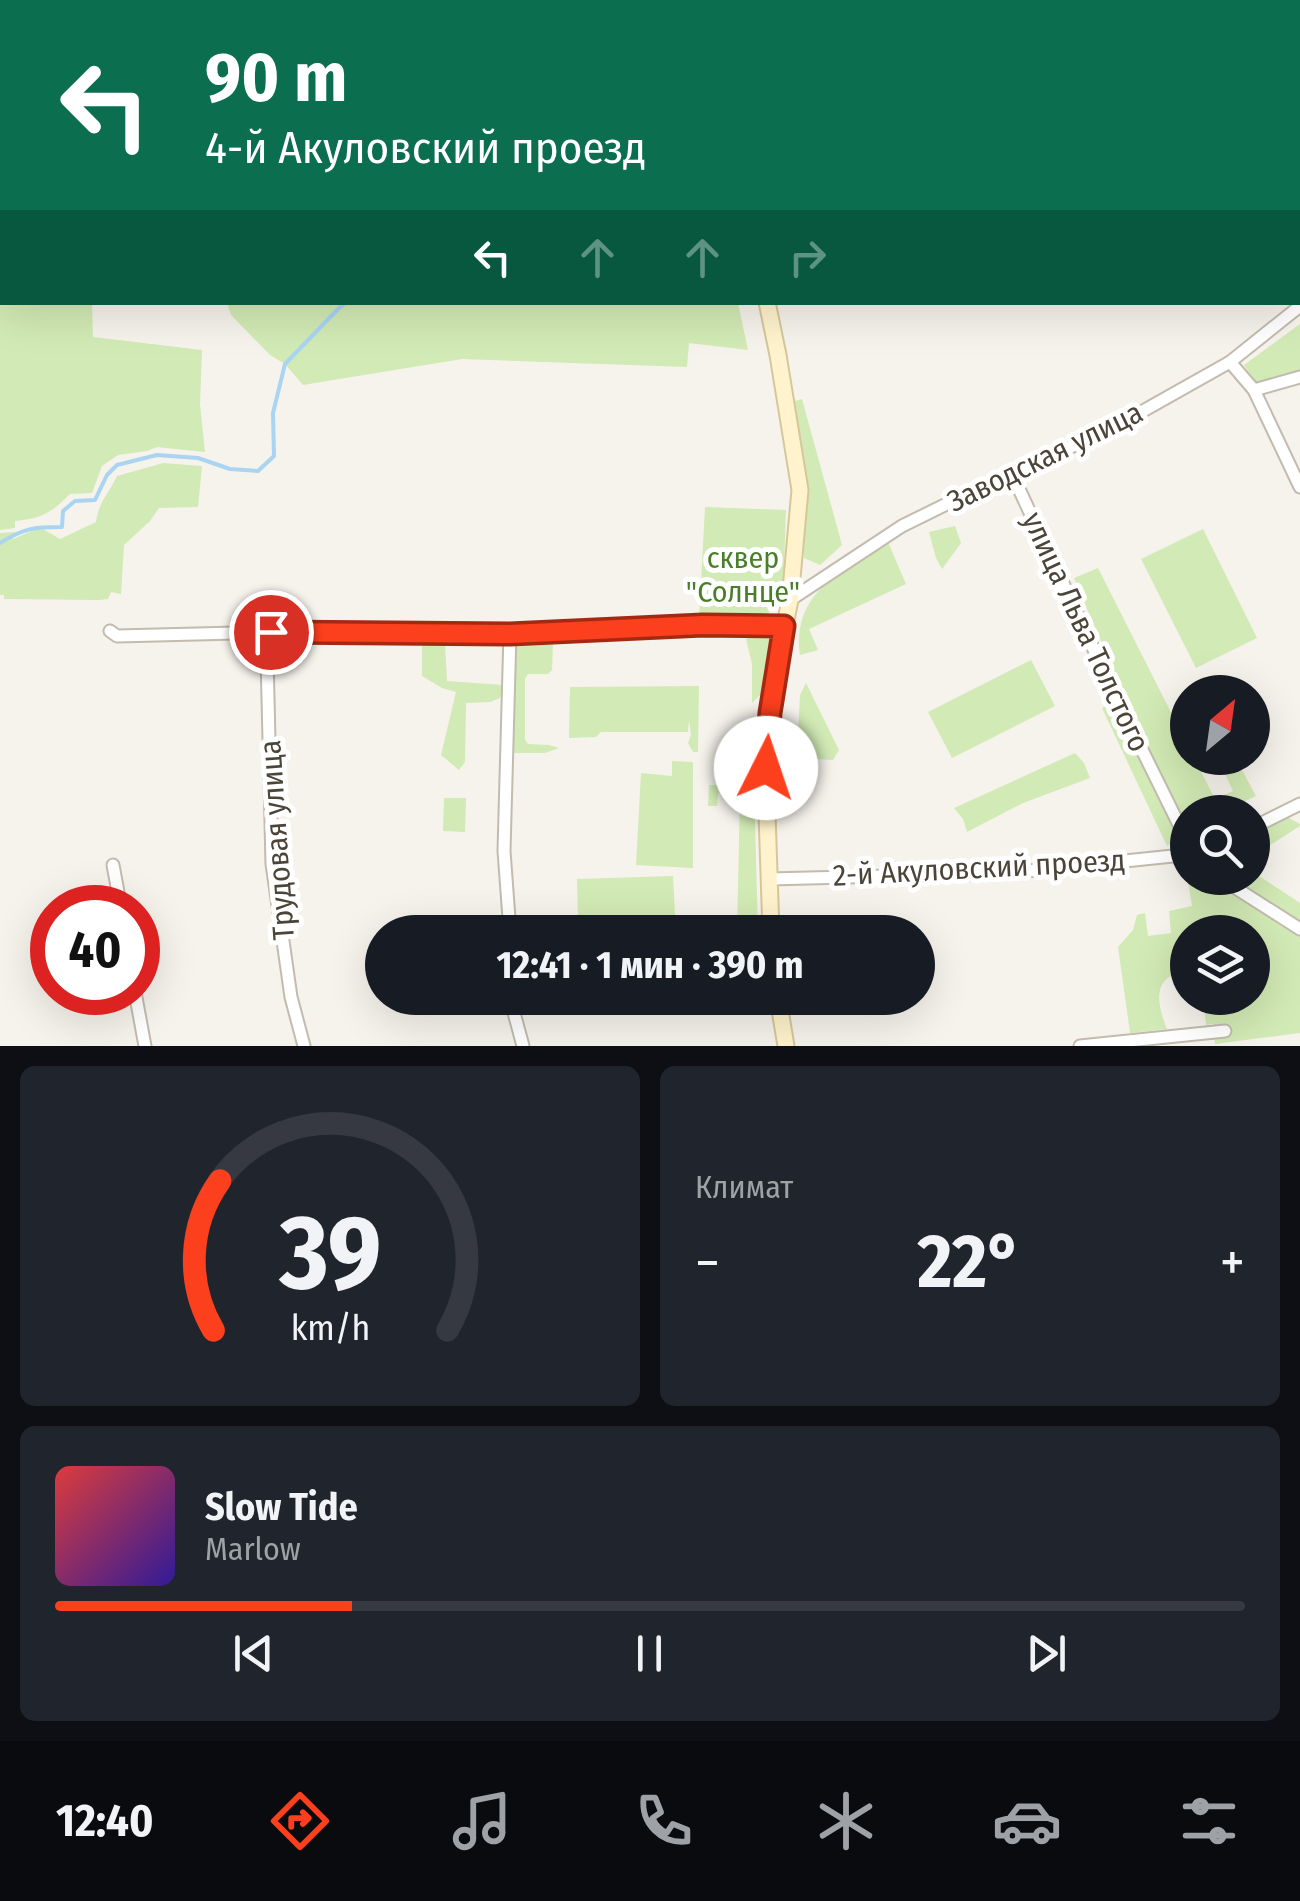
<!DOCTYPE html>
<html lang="ru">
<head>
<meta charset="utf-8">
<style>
	:root { --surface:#171b24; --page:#20242c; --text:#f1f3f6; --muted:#9ea1a6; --line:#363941; --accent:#fc3f1d }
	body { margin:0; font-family:"Fira Sans Condensed",sans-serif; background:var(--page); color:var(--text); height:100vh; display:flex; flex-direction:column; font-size:38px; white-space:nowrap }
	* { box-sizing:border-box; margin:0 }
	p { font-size:32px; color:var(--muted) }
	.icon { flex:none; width:55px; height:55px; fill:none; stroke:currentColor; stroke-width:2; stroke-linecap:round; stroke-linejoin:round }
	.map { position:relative; height:1046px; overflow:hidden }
	.sheet { display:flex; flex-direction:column; gap:20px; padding:20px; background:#0d0f14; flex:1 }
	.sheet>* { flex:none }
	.banner { position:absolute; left:0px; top:0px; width:1300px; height:305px; box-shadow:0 10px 40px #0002; background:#0b6e4f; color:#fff; overflow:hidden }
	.needle { width:65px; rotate:29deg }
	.fabs { position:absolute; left:1170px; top:675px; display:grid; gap:20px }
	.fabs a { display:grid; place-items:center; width:100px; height:100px; border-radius:50%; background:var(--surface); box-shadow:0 10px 40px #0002; font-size:50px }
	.speed { position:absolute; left:30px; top:885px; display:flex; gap:20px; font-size:50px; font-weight:700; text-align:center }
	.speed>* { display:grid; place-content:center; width:130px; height:130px; border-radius:50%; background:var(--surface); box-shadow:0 10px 40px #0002; line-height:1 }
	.speed .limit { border:15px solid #d22; background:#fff; color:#111 }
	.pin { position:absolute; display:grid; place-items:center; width:85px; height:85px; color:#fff; margin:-42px; border:5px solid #fff; border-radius:50%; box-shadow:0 2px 10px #0007 }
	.me { position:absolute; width:110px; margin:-55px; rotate:4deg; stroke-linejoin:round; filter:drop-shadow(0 0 8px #0008) }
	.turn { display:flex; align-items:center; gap:35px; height:210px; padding:0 40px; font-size:45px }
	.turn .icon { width:130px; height:130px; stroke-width:2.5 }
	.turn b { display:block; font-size:70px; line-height:85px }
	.lanes { display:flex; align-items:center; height:95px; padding:0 40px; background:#0003; justify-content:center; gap:50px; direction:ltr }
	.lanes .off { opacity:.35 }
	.big { font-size:75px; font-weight:700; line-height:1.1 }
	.sheet .card { flex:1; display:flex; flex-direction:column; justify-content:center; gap:15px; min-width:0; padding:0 35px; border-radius:15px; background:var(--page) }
	.sheet .dial { align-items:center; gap:0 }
	.dial svg { height:260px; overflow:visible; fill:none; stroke:var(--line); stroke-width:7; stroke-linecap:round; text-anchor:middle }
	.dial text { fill:var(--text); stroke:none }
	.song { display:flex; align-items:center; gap:30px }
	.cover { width:120px; height:120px; border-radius:15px; background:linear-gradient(135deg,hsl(0 70% 55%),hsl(250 70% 35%)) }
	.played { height:10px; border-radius:5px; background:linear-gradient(90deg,var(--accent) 25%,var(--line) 25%) }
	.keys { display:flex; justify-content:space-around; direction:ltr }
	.heat { display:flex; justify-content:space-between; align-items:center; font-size:55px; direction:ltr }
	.sheet .tiles { flex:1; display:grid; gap:20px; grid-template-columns:1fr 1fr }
	.card:last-child { grid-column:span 2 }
	.trip { position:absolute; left:365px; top:915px; width:570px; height:100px; border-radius:50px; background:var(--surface); box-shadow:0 10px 40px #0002; font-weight:700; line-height:100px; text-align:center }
	.tab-bar { display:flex; height:160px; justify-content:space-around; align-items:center; background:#090b0e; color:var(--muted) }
	.tab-bar .icon { width:70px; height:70px }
	.tab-bar .current { color:var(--accent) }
	.tab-bar b { font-size:45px; color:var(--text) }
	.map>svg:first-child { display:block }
	.green { fill:#d2eab5 }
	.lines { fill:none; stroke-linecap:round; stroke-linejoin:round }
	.stream { stroke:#a9d4f2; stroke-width:4 }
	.street-casing { stroke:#c2bbae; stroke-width:15 }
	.secondary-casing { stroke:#d6c79b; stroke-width:19 }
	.street { stroke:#fff; stroke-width:11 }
	.secondary { stroke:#fff3cd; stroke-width:15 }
	.route-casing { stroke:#a42913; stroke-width:25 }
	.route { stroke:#fc3f1d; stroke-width:18 }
	.labels { text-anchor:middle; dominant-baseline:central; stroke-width:10; stroke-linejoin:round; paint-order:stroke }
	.street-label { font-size:30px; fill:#4b4439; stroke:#fff }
	.park-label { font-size:30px; fill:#4a7f2a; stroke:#fff }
</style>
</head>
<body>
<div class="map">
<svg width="1300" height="1046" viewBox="0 0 1300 1046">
	<rect width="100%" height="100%" fill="#f6f3ec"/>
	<g class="green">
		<rect x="241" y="0" width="273" height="2"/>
		<path d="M0,202H2V302L92,303L93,337L202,350L200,404L205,452L157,447L147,451L118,455L102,466L92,493L70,494C50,514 42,518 15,521V528L0,530Z"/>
		<polygon points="227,303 738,303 748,350 689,343 687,367 462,359 303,385 285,364 270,355 231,315"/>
		<polygon points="1300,324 1300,370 1256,383 1244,365"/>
		<polygon points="802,399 842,545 820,565 804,558 805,487 795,401"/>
		<path d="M163,463L202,466L198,507L159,508L150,521L124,545L121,594L111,592L108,599L100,600L4,599V595H0V533L15,532L13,539L34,530L43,529L60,539L96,522C99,501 108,495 117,476Z"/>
		<polygon points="705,507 786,510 783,596 763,619 699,619"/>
		<polygon points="955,526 961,543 942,569 936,558 929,532"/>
		<polygon points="1203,529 1257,638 1196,668 1141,559"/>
		<path d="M888,542L906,584L809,629L818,650L800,655C792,591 842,572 888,542Z"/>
		<polygon points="1098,568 1187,744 1188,758 1194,758 1215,799 1233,791 1225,774 1236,759 1256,796 1223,812 1188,812 1187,845 1183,836 1167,846 1102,708 1117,699 1174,813 1074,578"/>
		<polygon points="753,634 773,635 764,670 762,693 752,703 752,664 746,639"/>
		<polygon points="533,640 553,641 552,670 548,674 528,674 525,679 525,740 528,744 549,745 559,748 545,753 510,753 512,653 519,643"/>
		<polygon points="422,644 445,644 447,681 504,685 500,698 490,702 466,703 465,762 459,770 441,755 456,692 442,688 422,676"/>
		<polygon points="1031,660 1055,706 952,758 928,712"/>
		<polygon points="806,683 839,750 833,760 797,758 800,695"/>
		<polygon points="699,686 698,752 693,752 688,743 691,735 689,720 688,732 601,732 596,737 569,738 570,687"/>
		<polygon points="1075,753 1084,763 1090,778 1023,803 967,832 963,819 954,808"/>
		<polygon points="672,761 693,762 693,868 636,865 641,773 672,776"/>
		<polygon points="709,785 754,785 758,932 737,932 740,794 718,793 717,806 708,806"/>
		<polygon points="444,798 466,798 465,832 443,831"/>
		<polygon points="1285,816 1300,824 1300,826 1253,856 1253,833"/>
		<path d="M1253,872L1300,903V1033L1215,1044L1213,1024L1206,1025L1203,998H1252V932H1188L1187,973C1182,974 1176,973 1171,976C1151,987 1161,1014 1167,1029L1130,1033L1118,947L1133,930L1137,915L1145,913L1148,936L1171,933L1169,911L1192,906L1187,876V875L1188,878H1252Z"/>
		<polygon points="673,876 675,915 578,918 577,879"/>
	</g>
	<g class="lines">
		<path class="stream" d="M0,543C24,528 34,527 62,527L63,511L75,501L95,500L107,475L117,465L157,455L198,458L230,469L258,471L274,456L273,413L285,364L339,308L347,302"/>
		<defs>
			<g id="street">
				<polyline points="1230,362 1254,390 1300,377"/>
				<polyline points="1254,390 1300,487"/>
				<polyline points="1012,474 1117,699 1188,843"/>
				<polyline points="790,600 902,526 975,490 1111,429 1230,362 1300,306"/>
				<polyline points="110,631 117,636 271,632 510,633 703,625 784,625"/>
				<polyline points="271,632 267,657 272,864 291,997 304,1046"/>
				<polyline points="510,633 504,851 510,932"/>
				<polyline points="1252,828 1300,804"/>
				<polyline points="113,865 121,908"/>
				<polyline points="1220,878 1300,929"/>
				<polyline points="769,879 1009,873 1173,856 1188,849"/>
				<polyline points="135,992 145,1046"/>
				<polyline points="510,998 523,1046"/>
				<polyline points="1080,1046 1225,1031"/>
			</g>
			<g id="secondary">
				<polyline points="703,0 703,2"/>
				<polyline points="767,302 778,355 800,490 790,600 778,660 765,755 771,932"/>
				<polyline points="778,998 786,1046"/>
			</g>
		</defs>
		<use href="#street" class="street-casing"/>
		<use href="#secondary" class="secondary-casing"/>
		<use href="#street" class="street"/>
		<use href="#secondary" class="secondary"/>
	</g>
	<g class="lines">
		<defs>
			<polyline id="route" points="271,632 510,634 703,625 784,626 770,713 766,768"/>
		</defs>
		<use href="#route" class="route-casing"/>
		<use href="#route" class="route"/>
	</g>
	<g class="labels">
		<g class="street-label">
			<text transform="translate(1045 457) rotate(-26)">Заводская улица</text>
			<text transform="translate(1086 632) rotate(65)">улица Льва Толстого</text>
			<text transform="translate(277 840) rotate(-94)">Трудовая улица</text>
			<text transform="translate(979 868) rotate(-3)">2-й Акуловский проезд</text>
		</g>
		<g class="park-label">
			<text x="743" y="558">сквер<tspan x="743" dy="34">"Солнце"</tspan></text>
		</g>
	</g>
</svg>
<div class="fabs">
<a><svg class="needle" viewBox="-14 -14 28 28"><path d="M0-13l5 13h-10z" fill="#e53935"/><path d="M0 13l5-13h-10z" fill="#9ea1a6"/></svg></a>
<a><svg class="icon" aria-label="search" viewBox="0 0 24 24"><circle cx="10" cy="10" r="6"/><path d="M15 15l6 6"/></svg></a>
<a><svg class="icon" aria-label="layers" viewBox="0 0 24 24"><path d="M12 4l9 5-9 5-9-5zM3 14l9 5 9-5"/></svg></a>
</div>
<div class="speed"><div class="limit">40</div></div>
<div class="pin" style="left:271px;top:632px;background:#d93025"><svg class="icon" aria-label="arrive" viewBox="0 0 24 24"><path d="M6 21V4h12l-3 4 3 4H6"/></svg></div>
<svg class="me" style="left:766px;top:768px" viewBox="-20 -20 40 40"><circle r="19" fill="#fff"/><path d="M0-13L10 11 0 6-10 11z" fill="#fc3f1d"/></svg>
<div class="trip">12:41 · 1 мин · 390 m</div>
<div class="banner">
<div class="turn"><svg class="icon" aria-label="left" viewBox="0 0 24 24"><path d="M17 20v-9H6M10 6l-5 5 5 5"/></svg><div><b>90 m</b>4-й Акуловский проезд</div></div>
<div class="lanes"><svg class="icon" aria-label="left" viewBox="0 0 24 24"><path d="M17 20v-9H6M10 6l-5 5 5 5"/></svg><svg class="icon off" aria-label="ahead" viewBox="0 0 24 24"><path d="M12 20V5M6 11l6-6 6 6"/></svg><svg class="icon off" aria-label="ahead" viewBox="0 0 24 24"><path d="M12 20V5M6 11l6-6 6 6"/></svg><svg class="icon off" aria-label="right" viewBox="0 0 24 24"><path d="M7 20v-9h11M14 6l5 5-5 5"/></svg></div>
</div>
</div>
<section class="sheet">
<div class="tiles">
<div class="card dial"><svg viewBox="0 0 100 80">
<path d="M14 69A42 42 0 1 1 86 69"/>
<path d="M14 69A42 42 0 0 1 16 23" stroke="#fc3f1d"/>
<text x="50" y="56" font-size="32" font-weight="700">39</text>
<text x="50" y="72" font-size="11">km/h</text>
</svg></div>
<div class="card"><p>Климат</p>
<div class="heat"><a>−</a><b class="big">22°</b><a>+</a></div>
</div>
<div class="card">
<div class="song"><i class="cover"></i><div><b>Slow Tide</b><p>Marlow</p></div></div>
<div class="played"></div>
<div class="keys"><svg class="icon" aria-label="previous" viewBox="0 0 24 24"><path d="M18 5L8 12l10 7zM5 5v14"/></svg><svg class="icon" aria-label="pause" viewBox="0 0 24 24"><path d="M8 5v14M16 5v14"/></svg><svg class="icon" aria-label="next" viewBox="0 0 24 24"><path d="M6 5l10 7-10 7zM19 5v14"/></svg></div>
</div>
</div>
</section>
<nav class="tab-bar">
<b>12:40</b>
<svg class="icon current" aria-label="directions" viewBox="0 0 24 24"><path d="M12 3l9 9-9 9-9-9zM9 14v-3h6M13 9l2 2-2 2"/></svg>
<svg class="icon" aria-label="music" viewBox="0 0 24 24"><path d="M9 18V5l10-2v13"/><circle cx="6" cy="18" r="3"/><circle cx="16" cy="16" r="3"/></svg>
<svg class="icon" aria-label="phone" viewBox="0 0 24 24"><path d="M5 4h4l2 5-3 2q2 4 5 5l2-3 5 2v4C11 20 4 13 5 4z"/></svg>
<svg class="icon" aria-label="climate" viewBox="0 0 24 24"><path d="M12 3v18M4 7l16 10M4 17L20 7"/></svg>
<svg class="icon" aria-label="car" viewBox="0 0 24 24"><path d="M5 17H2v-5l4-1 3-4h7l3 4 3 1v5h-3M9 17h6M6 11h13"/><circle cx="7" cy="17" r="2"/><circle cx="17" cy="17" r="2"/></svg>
<svg class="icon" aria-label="filters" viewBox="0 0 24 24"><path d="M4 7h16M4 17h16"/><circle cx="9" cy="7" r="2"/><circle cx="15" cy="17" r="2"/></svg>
</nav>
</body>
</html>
